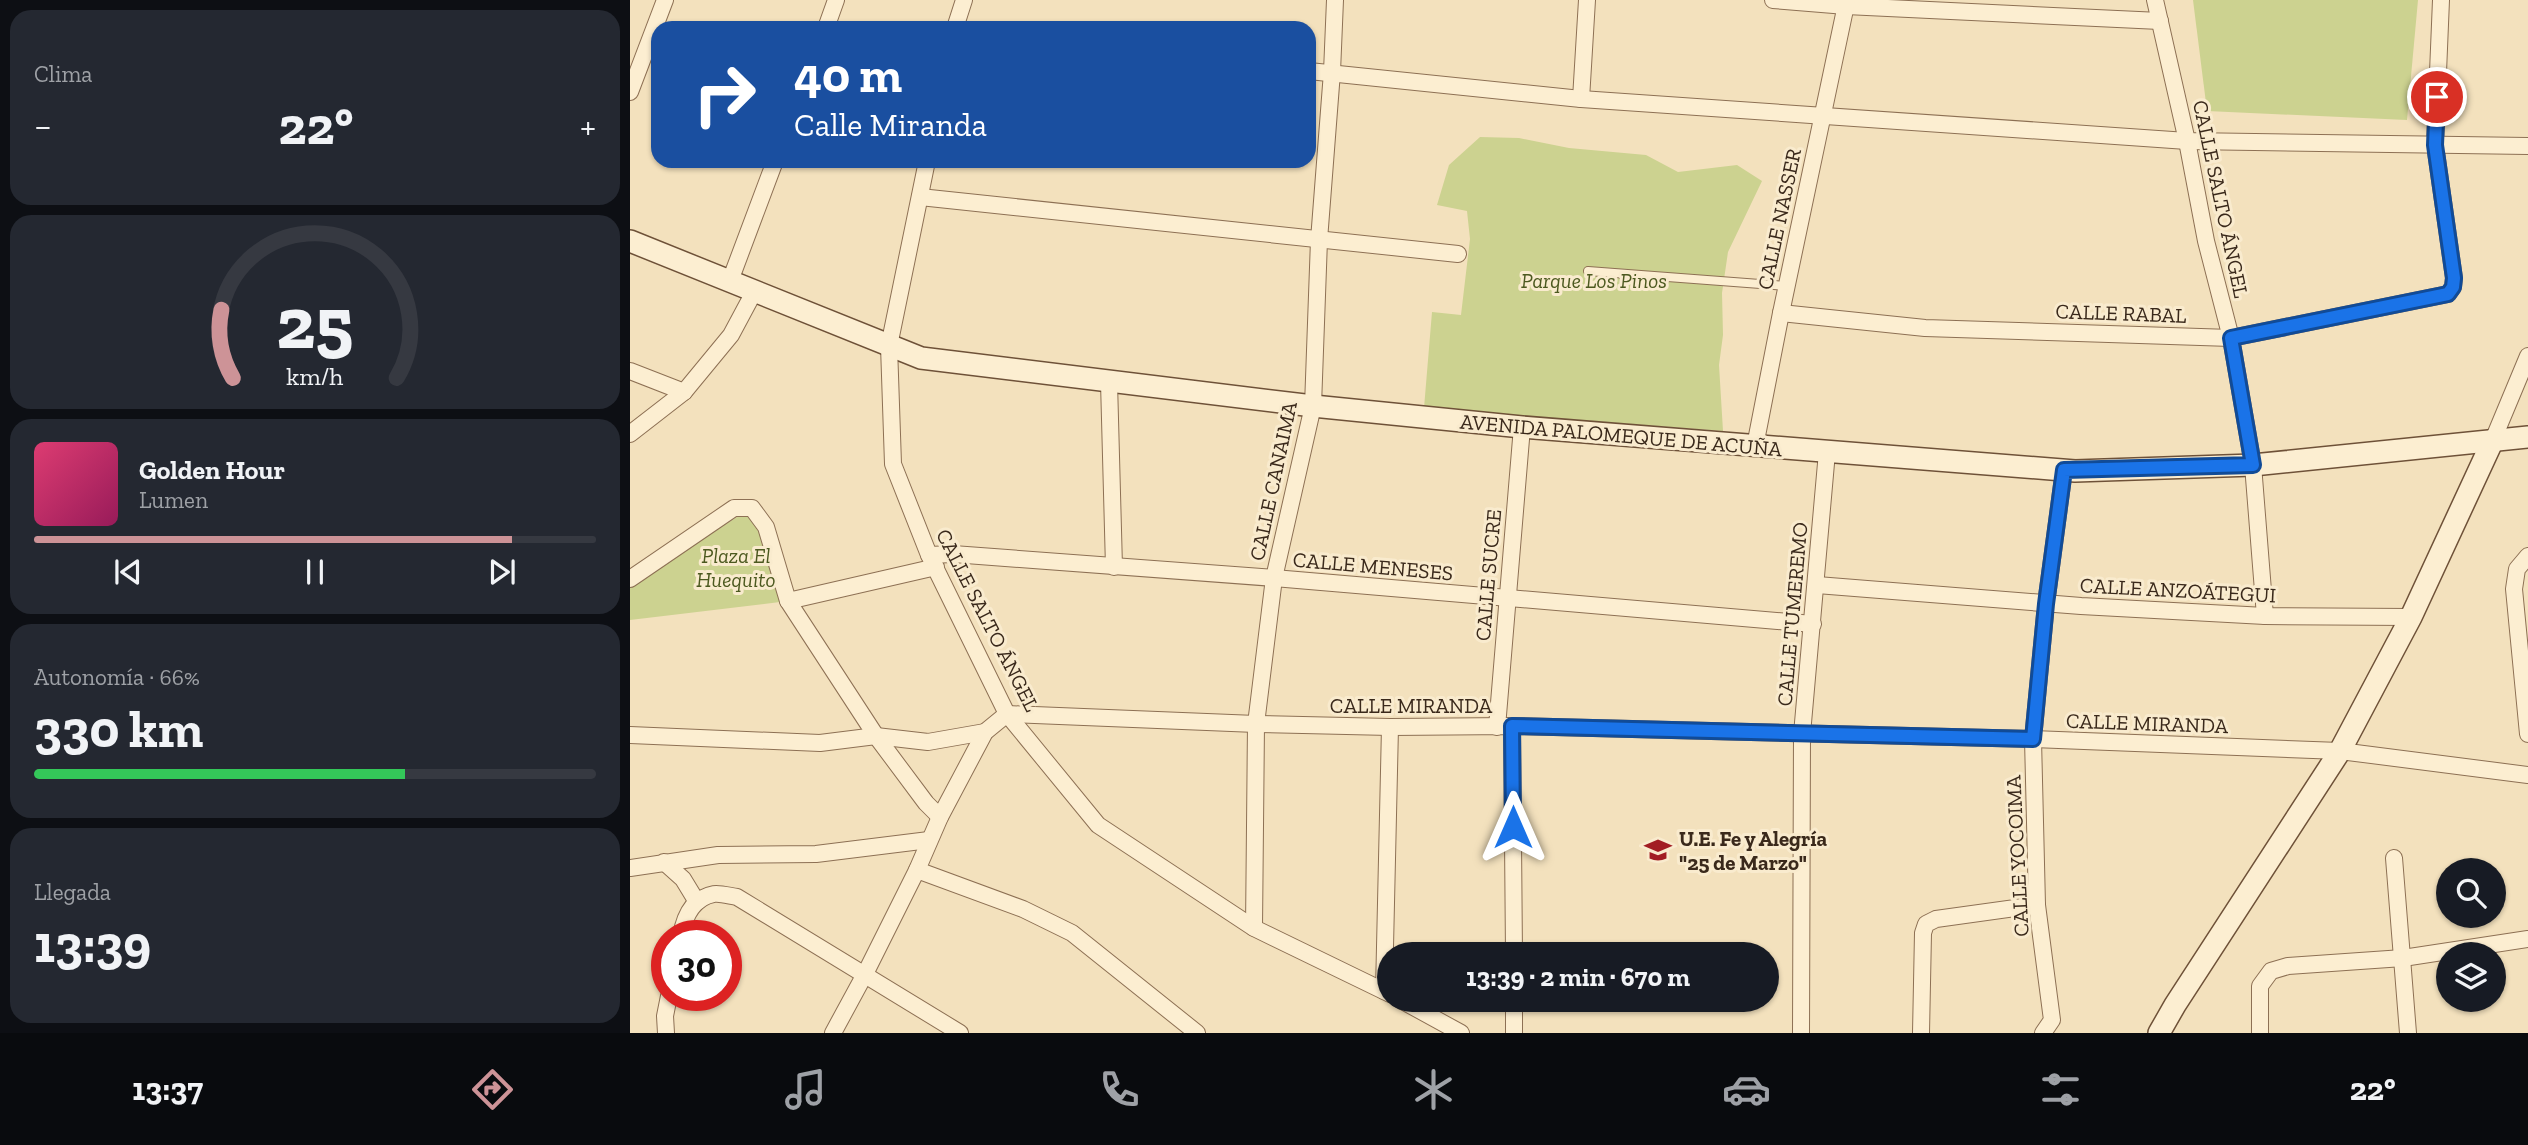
<!DOCTYPE html>
<html lang="es">
<head>
<meta charset="utf-8">
<style>
	:root { --surface:#171b24; --page:#242831; --text:#f1f3f6; --muted:#9ea1a6; --line:#363941; --accent:#cd9397 }
	body { margin:0; font-family:"Zilla Slab",serif; background:var(--page); color:var(--text); height:100vh; display:flex; flex-direction:column; font-size:26px; white-space:nowrap }
	* { box-sizing:border-box; margin:0 }
	p { font-size:23px; color:var(--muted) }
	.icon { flex:none; width:38px; height:38px; fill:none; stroke:currentColor; stroke-width:2; stroke-linecap:round; stroke-linejoin:round }
	.map { position:relative; flex:1; overflow:hidden }
	.details { display:flex; flex-direction:column; gap:10px; padding:10px; background:#0d0f14; width:630px }
	.details>* { flex:none }
	.hud { position:absolute; left:21px; top:21px; width:665px; height:147px; border-radius:21px; box-shadow:0 2px 5px #0004; background:#1a4fa0; color:#fff; overflow:hidden }
	.controls { position:absolute; left:1806px; top:858px; display:grid; gap:14px }
	.controls a { display:grid; place-items:center; width:70px; height:70px; border-radius:50%; background:var(--surface); box-shadow:0 2px 5px #0004; font-size:35px }
	.speed { position:absolute; left:21px; top:920px; display:flex; gap:14px; font-size:35px; font-weight:700; text-align:center }
	.speed>* { display:grid; place-content:center; width:91px; height:91px; border-radius:50%; background:var(--surface); box-shadow:0 2px 5px #0004; line-height:1 }
	.speed .limit { border:10px solid #d22; background:#fff; color:#111 }
	.pin { position:absolute; display:grid; place-items:center; width:60px; height:60px; color:#fff; margin:-30px; border:4px solid #fff; border-radius:50%; box-shadow:0 2px 7px #0007 }
	.me { position:absolute; width:77px; margin:-38px; rotate:0deg; stroke-linejoin:round; filter:drop-shadow(0 0 5px #0008) }
	.turn { display:flex; align-items:center; gap:24px; height:147px; padding:0 28px; font-size:32px }
	.turn .icon { width:91px; height:91px; stroke-width:2.5 }
	.turn b { display:block; font-size:49px; line-height:60px }
	.big { font-size:52px; font-weight:700; line-height:1.1 }
	.details .tile { flex:1; display:flex; flex-direction:column; justify-content:center; gap:10px; min-width:0; padding:0 24px; border-radius:21px; background:var(--page) }
	.details .dial { align-items:center; gap:0 }
	.dial svg { height:182px; overflow:visible; fill:none; stroke:var(--line); stroke-width:7; stroke-linecap:round; text-anchor:middle }
	.dial text { fill:var(--text); stroke:none }
	.song { display:flex; align-items:center; gap:21px }
	.cover { width:84px; height:84px; border-radius:10px; background:linear-gradient(135deg,hsl(340 70% 55%),hsl(330 70% 35%)) }
	.played { height:7px; border-radius:4px; background:linear-gradient(90deg,var(--accent) 85%,var(--line) 85%) }
	.keys { display:flex; justify-content:space-around; direction:ltr }
	.heat { display:flex; justify-content:space-between; align-items:center; font-size:38px; direction:ltr }
	.charge { height:10px; border-radius:5px; background:linear-gradient(90deg,#34c759 66%,var(--line) 0) }
	.trip { position:absolute; left:747px; top:942px; width:402px; height:70px; border-radius:35px; background:var(--surface); box-shadow:0 2px 5px #0004; font-weight:700; line-height:70px; text-align:center }
	.tab-bar { display:flex; height:112px; justify-content:space-around; align-items:center; background:#090b0e; color:var(--muted) }
	.tab-bar .icon { width:49px; height:49px }
	.tab-bar .selected { color:var(--accent) }
	.tab-bar b { font-size:32px; color:var(--text) }
	main { display:flex; flex:1; min-height:0 }
	.map>svg:first-child { display:block }
	.green { fill:#ccd290 }
	.lines { fill:none; stroke-linecap:round; stroke-linejoin:round }
	.lane-casing { stroke:#8d7054; stroke-width:10 }
	.street-casing { stroke:#8d7054; stroke-width:18 }
	.secondary-casing { stroke:#6e5138; stroke-width:24 }
	.lane { stroke:#fceed1; stroke-width:8 }
	.street { stroke:#fceed1; stroke-width:16 }
	.secondary { stroke:#fceed1; stroke-width:21 }
	.route-casing { stroke:#114b97; stroke-width:18 }
	.route { stroke:#1a73e8; stroke-width:12 }
	.labels { text-anchor:middle; dominant-baseline:central; stroke-width:6; stroke-linejoin:round; paint-order:stroke }
	.street-label { font-size:21px; fill:#3a291b; stroke:#f9ebce }
	.park-label { font-size:21px; font-style:italic; fill:#4c591f; stroke:#f9ebce }
	.poi-label { font-size:21px; font-weight:bold; fill:#3a291b; stroke:#f9ebce; text-anchor:start }
</style>
</head>
<body>
<main>
<section class="details">
<div class="tile"><p>Clima</p>
<div class="heat"><a>−</a><b class="big">22°</b><a>+</a></div>
</div>
<div class="tile dial"><svg viewBox="0 0 100 80">
<path d="M14 69A42 42 0 1 1 86 69"/>
<path d="M14 69A42 42 0 0 1 9 39" stroke="#cd9397"/>
<text x="50" y="56" font-size="32" font-weight="700">25</text>
<text x="50" y="72" font-size="11">km/h</text>
</svg></div>
<div class="tile">
<div class="song"><i class="cover"></i><div><b>Golden Hour</b><p>Lumen</p></div></div>
<div class="played"></div>
<div class="keys"><svg class="icon" aria-label="previous" viewBox="0 0 24 24"><path d="M18 5L8 12l10 7zM5 5v14"/></svg><svg class="icon" aria-label="pause" viewBox="0 0 24 24"><path d="M8 5v14M16 5v14"/></svg><svg class="icon" aria-label="next" viewBox="0 0 24 24"><path d="M6 5l10 7-10 7zM19 5v14"/></svg></div>
</div>
<div class="tile"><p>Autonomía · 66%</p><b class="big">330 km</b><div class="charge"></div></div>
<div class="tile"><p>Llegada</p><b class="big">13:39</b></div>
</section>
<div class="map">
<svg width="1898" height="1033" viewBox="0 0 1898 1033">
	<rect width="100%" height="100%" fill="#f3e1bd"/>
	<g class="green">
		<polygon points="1563,0 1788,0 1777,120 1577,111"/>
		<polygon points="850,137 889,138 939,148 1016,155 1048,172 1107,165 1132,181 1098,252 1092,293 1093,335 1089,365 1093,431 794,408 802,312 831,315 840,239 837,211 807,205 819,165"/>
		<polygon points="122,508 158,601 0,620 0,583"/>
	</g>
	<g class="lines">
		<defs>
			<polyline id="lane" points="958,271 1156,286"/>
			<g id="street">
				<polyline points="1143,0 1216,6 1530,21"/>
				<polyline points="1525,0 1557,141 1576,241 1601,338 1623,465 1635,616"/>
				<polyline points="196,28 206,0"/>
				<polyline points="325,28 334,0"/>
				<polyline points="679,71 951,99 1557,141 1898,146"/>
				<polyline points="0,92 35,0"/>
				<polyline points="951,99 957,0"/>
				<polyline points="297,161 259,346 263,464 299,555 377,714 468,825 624,928 760,994"/>
				<polyline points="290,197 828,254"/>
				<polyline points="100,281 145,161"/>
				<polyline points="1151,313 1295,328 1601,338 1818,294 1823,287 1824,278 1805,145 1811,0"/>
				<polyline points="0,371 54,392"/>
				<polyline points="479,382 484,567"/>
				<polyline points="0,434 54,392 101,335 124,292"/>
				<polyline points="1863,440 1898,356"/>
				<polyline points="1125,446 1151,313 1217,0"/>
				<polyline points="299,555 323,554 644,578 1183,624"/>
				<polyline points="1898,556 1887,569 1884,589 1898,734"/>
				<polyline points="0,579 104,508 122,508 136,527 158,601 246,736 296,803 310,817"/>
				<polyline points="1187,585 1451,606 1635,616 1781,617"/>
				<polyline points="158,601 306,567"/>
				<polyline points="882,726 884,954"/>
				<polyline points="867,727 892,427"/>
				<polyline points="0,735 190,743 246,736 298,742 355,732"/>
				<polyline points="1764,858 1778,1033"/>
				<polyline points="34,862 53,879 67,902"/>
				<polyline points="0,868 88,855 186,854 299,840"/>
				<polyline points="287,870 393,909 442,933 567,1033"/>
				<polyline points="624,928 626,724 644,578 683,406 689,240 702,72 705,0"/>
				<path d="M51,936C54,918 62,898 84,894C90,893 100,896 107,897L330,1033"/>
				<polyline points="754,991 760,727"/>
				<polyline points="769,999 831,1033"/>
				<polyline points="884,999 884,1033"/>
				<polyline points="36,1033 35,1016 39,996"/>
				<polyline points="203,1033 235,974 287,870 310,817 355,732 377,714 626,724 760,727 882,726 1403,739 1710,751 1898,775"/>
				<polyline points="1171,1033 1172,734 1197,452"/>
				<polyline points="1291,1033 1293,933 1296,924 1306,919 1407,905"/>
				<polyline points="1413,1033 1422,1020 1407,905 1403,739 1416,604 1434,470"/>
				<polyline points="1630,1033 1630,986 1641,971 1658,966 1773,958 1898,939"/>
			</g>
			<g id="secondary">
				<polyline points="0,241 291,358 683,406 892,427 1445,471 1623,465 1898,437"/>
				<polyline points="1529,1033 1545,1005 1710,751 1781,617 1863,440"/>
			</g>
		</defs>
		<use href="#lane" class="lane-casing"/>
		<use href="#street" class="street-casing"/>
		<use href="#secondary" class="secondary-casing"/>
		<use href="#lane" class="lane"/>
		<use href="#street" class="street"/>
		<use href="#secondary" class="secondary"/>
	</g>
	<g class="lines">
		<defs>
			<polyline id="route" points="883,827 882,726 1403,739 1416,604 1434,470 1623,465 1601,338 1818,294 1823,287 1824,278 1805,145 1807,97"/>
		</defs>
		<use href="#route" class="route-casing"/>
		<use href="#route" class="route"/>
	</g>
	<defs>
		<symbol id="school-bare" viewBox="-9 -9 18 18"><path d="M0-5L7-2L0 1L-7-2ZM-4 1L0 2.5L4 1V4Q0 6-4 4Z" fill="#a21d23" stroke="#f9ebce" stroke-width="2.5" paint-order="stroke"/></symbol>
	</defs>
	<g fill-rule="evenodd">
		<use href="#school-bare" x="1009" y="831" width="38" height="38"/>
	</g>
	<g class="labels">
		<g class="street-label">
			<text transform="translate(1591 199) rotate(78)">CALLE SALTO ÁNGEL</text>
			<text transform="translate(1149 219) rotate(-78)">CALLE NASSER</text>
			<text transform="translate(1491 313) rotate(2)">CALLE RABAL</text>
			<text transform="translate(991 435) rotate(5)">AVENIDA PALOMEQUE DE ACUÑA</text>
			<text transform="translate(643 481) rotate(-78)">CALLE CANAIMA</text>
			<text transform="translate(743 566) rotate(5)">CALLE MENESES</text>
			<text transform="translate(858 575) rotate(-85)">CALLE SUCRE</text>
			<text transform="translate(1548 590) rotate(3)">CALLE ANZOÁTEGUI</text>
			<text transform="translate(1162 614) rotate(-85)">CALLE TUMEREMO</text>
			<text transform="translate(358 620) rotate(63)">CALLE SALTO ÁNGEL</text>
			<text x="781" y="705">CALLE MIRANDA</text>
			<text transform="translate(1517 723) rotate(2)">CALLE MIRANDA</text>
			<text transform="translate(1387 856) rotate(-93)">CALLE YOCOIMA</text>
		</g>
		<g class="park-label">
			<text x="964" y="280">Parque Los Pinos</text>
			<text x="106" y="555">Plaza El<tspan x="106" dy="24">Huequito</tspan></text>
		</g>
		<g class="poi-label">
			<text x="1049" y="838">U.E. Fe y Alegría<tspan x="1049" dy="24">"25 de Marzo"</tspan></text>
		</g>
	</g>
</svg>
<div class="controls">
<a><svg class="icon" aria-label="search" viewBox="0 0 24 24"><circle cx="10" cy="10" r="6"/><path d="M15 15l6 6"/></svg></a>
<a><svg class="icon" aria-label="layers" viewBox="0 0 24 24"><path d="M12 4l9 5-9 5-9-5zM3 14l9 5 9-5"/></svg></a>
</div>
<div class="speed"><div class="limit">30</div></div>
<div class="pin" style="left:1807px;top:97px;background:#d93025"><svg class="icon" aria-label="arrive" viewBox="0 0 24 24"><path d="M6 21V4h12l-3 4 3 4H6"/></svg></div>
<svg class="me" style="left:883px;top:827px" viewBox="-20 -20 40 40"><path d="M0-17L14 15 0 8-14 15z" fill="#1a73e8" stroke="#fff" stroke-width="4"/></svg>
<div class="trip">13:39 · 2 min · 670 m</div>
<div class="hud">
<div class="turn"><svg class="icon" aria-label="right" viewBox="0 0 24 24"><path d="M7 20v-9h11M14 6l5 5-5 5"/></svg><div><b>40 m</b>Calle Miranda</div></div>
</div>
</div>
</main>
<nav class="tab-bar">
<b>13:37</b>
<svg class="icon selected" aria-label="directions" viewBox="0 0 24 24"><path d="M12 3l9 9-9 9-9-9zM9 14v-3h6M13 9l2 2-2 2"/></svg>
<svg class="icon" aria-label="music" viewBox="0 0 24 24"><path d="M9 18V5l10-2v13"/><circle cx="6" cy="18" r="3"/><circle cx="16" cy="16" r="3"/></svg>
<svg class="icon" aria-label="phone" viewBox="0 0 24 24"><path d="M5 4h4l2 5-3 2q2 4 5 5l2-3 5 2v4C11 20 4 13 5 4z"/></svg>
<svg class="icon" aria-label="climate" viewBox="0 0 24 24"><path d="M12 3v18M4 7l16 10M4 17L20 7"/></svg>
<svg class="icon" aria-label="car" viewBox="0 0 24 24"><path d="M5 17H2v-5l4-1 3-4h7l3 4 3 1v5h-3M9 17h6M6 11h13"/><circle cx="7" cy="17" r="2"/><circle cx="17" cy="17" r="2"/></svg>
<svg class="icon" aria-label="filters" viewBox="0 0 24 24"><path d="M4 7h16M4 17h16"/><circle cx="9" cy="7" r="2"/><circle cx="15" cy="17" r="2"/></svg>
<b>22°</b>
</nav>
</body>
</html>
